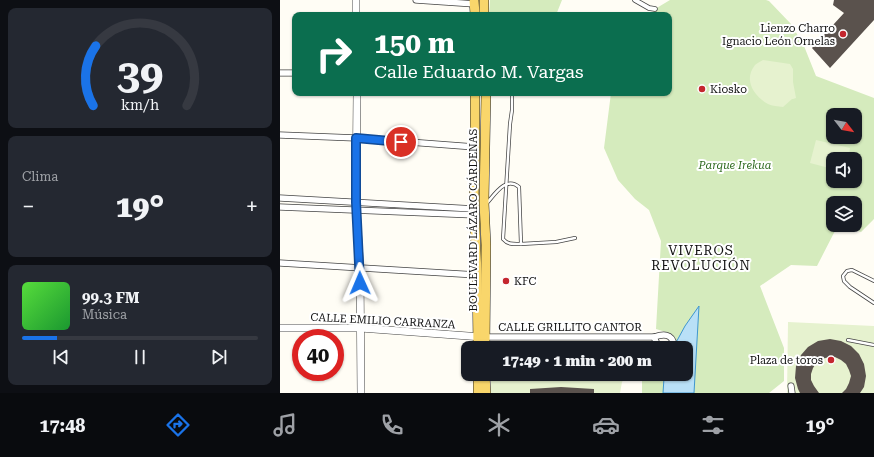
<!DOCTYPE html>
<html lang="es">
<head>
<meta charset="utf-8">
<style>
	:root { --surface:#171b24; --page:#242831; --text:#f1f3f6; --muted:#9ea1a6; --line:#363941; --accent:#1a73e8 }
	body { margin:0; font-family:"Roboto Serif",serif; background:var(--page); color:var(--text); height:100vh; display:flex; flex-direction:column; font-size:15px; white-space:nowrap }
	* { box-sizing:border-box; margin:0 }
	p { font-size:13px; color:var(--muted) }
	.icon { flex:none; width:22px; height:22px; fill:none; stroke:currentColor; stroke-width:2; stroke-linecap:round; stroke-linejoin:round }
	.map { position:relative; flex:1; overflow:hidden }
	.details { display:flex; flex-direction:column; gap:8px; padding:8px; background:#0d0f14; width:280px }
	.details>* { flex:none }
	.banner { position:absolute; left:12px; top:12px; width:380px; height:84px; border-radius:8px; box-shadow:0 1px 3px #0004; background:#0b6e4f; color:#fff; overflow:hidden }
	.needle { width:26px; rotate:121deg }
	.fabs { position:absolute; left:546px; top:108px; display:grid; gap:8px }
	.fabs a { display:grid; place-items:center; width:36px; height:36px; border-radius:8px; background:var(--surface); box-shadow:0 1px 3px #0004; font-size:20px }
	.speed { position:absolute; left:12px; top:329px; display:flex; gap:8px; font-size:20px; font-weight:700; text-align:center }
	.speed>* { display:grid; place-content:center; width:52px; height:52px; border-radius:50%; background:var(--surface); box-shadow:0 1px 3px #0004; line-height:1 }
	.speed .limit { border:6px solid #d22; background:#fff; color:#111 }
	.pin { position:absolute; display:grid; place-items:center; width:34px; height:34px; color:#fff; margin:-17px; border:2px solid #fff; border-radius:50%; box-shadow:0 1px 4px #0007 }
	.me { position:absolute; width:44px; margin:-22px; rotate:359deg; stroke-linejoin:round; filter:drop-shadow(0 0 3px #0008) }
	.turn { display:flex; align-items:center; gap:14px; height:84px; padding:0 16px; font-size:18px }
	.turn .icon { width:52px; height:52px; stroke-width:2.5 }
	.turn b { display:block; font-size:28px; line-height:34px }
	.big { font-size:30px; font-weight:800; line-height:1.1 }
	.details .widget { flex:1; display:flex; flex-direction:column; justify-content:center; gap:6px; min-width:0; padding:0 14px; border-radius:8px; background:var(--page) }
	.details .dial { align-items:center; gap:0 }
	.dial svg { height:104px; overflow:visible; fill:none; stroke:var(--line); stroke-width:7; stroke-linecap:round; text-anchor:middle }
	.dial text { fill:var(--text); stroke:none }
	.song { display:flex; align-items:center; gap:12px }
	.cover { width:48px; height:48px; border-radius:6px; background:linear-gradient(135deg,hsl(110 70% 55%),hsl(130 70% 35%)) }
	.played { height:4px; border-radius:2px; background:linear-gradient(90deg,var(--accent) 15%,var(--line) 15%) }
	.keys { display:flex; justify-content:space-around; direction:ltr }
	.heat { display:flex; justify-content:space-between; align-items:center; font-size:22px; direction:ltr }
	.trip { position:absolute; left:181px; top:341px; width:232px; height:40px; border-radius:8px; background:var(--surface); box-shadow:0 1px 3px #0004; font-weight:800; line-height:40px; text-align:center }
	.menu { display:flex; height:64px; justify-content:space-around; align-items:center; background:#090b0e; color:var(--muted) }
	.menu .icon { width:28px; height:28px }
	.menu .selected { color:var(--accent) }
	.menu b { font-size:18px; color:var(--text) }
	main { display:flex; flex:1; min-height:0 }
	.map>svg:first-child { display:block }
	.green { fill:#d5ebbd; fill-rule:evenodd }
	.pitch { fill:#e6f2cf }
	.water { fill:#b9e0f7; stroke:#3f96cf }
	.building { fill:#5a524d }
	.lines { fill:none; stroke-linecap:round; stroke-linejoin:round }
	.service-casing { stroke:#444; stroke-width:4 }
	.pedestrian-casing { stroke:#444; stroke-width:5.5 }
	.minor-casing { stroke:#444; stroke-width:7 }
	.tertiary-casing { stroke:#444; stroke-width:8 }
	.primary-casing { stroke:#222; stroke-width:10 }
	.service { stroke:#fff; stroke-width:2.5 }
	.pedestrian { stroke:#fff; stroke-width:4 }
	.minor { stroke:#fff; stroke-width:5.5 }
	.tertiary { stroke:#fff; stroke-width:7 }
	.primary { stroke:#f9d66b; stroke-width:9 }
	.route-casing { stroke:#114b97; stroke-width:10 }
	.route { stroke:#1a73e8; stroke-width:7 }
	.poi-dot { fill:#c4262e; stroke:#fff; stroke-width:1.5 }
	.labels { text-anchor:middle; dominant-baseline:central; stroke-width:4; stroke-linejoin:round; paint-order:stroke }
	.poi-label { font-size:11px; fill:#111; stroke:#fff; text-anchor:end }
	.park-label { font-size:11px; font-style:italic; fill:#2f6b1f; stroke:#fff }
	.street-label { font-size:11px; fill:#111; stroke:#fff }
	.quarter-label { font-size:13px; letter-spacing:1px; fill:#111; stroke:#fff }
</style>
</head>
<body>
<main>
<section class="details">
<div class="widget dial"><svg viewBox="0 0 100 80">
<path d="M14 69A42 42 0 1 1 86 69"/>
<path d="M14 69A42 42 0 0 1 16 23" stroke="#1a73e8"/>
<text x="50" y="56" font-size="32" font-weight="700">39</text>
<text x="50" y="72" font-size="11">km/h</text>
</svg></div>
<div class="widget"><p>Clima</p>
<div class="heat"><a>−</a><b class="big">19°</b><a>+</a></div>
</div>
<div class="widget">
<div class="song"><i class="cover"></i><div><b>99.3 FM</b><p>Música</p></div></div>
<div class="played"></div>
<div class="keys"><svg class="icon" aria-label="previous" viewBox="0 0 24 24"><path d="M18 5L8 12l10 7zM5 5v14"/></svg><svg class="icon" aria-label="pause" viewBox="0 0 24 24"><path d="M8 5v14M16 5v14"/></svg><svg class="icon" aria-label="next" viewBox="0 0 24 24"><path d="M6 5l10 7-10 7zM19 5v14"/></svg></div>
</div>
</section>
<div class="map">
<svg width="594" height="393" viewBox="0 0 594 393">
	<rect width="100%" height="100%" fill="#fffdf5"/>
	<g class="green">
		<polygon points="210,0 282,0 276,15 209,15"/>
		<path d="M390,0H486L489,1L511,24L524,46L536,76L594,98V219L581,232L558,225L537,266L511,265L480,286L504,348V381L489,393H362V374H406V348H393L396,341L392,334L376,329L381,241L369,210L355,199L338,180L324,148L331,93H389V15H371L375,9ZM553,115H575V137H553ZM553,159H575V181H553ZM553,203H575V225H553Z"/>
	</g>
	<g class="pitch">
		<path d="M483,60L510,64L513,69V82L516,98L513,99H512L503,107C498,106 492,106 488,104C474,96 463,80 475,65C477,63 480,62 483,60Z"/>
		<polygon points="536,140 570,148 568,159 553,159 553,169 530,163"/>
		<polygon points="508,322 594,326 594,393 507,393"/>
		<polygon points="211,374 348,374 342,382 340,393 211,393"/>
	</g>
	<polygon class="water" points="419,306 414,393 383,393 384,378 385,374 406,374 406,348 393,348 405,326"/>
	<g class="building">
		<polygon points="554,0 594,0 594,20 550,68 532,48 564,13 553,5"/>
		<polygon points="550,339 561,341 571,346 579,354 584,364 586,376 584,387 580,393 562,393 566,389 569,383 571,376 569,370 566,364 561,360 555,357 549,357 542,359 537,362 533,368 531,374 531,380 534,386 539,393 520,393 518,389 515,378 516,366 521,355 528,347 538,341"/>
		<polygon points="281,387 314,389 314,393 250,393 250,389"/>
	</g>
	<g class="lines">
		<defs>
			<g id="service">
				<path d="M232,93V110L230,124L223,239C228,245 234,244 241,244"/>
				<path d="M207,203C215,194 226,176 239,187L241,244L276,242L295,238"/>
				<polyline points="594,281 572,270 567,271 563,276 564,281 570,287 594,303"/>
				<polyline points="568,340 594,345"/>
			</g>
			<polyline id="pedestrian" points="355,0 369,8 375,9"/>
			<g id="minor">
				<polyline points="136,0 195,4"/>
				<polyline points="0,73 15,73"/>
				<polyline points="0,135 76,138 195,147"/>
				<polyline points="0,198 194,209"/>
				<polyline points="0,207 195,215"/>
				<polyline points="0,263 197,275"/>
				<path d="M205,337H374C383,334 392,333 394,345L391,348"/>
				<polyline points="374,337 378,346 381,348"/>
				<polyline points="511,386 512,393"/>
			</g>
			<g id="tertiary">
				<polyline points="76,0 76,15"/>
				<polyline points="77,93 76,202 80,268 81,393"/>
				<polyline points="0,328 80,328 202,337"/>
			</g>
			<g id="primary">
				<polyline points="194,0 195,15"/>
				<polyline points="204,0 204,15"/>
				<polyline points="195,93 195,147 194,202 197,275 198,348"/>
				<polyline points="205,348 206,245 204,202 206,93"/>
				<polyline points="205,374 206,393"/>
				<polyline points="198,393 198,374"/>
			</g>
		</defs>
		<use href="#service" class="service-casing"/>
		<use href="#pedestrian" class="pedestrian-casing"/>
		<use href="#minor" class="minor-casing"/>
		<use href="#tertiary" class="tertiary-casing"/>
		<use href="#primary" class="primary-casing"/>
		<use href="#service" class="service"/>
		<use href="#pedestrian" class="pedestrian"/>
		<use href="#minor" class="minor"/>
		<use href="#tertiary" class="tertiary"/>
		<use href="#primary" class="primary"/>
	</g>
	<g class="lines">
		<defs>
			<polyline id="route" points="80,283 76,202 76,138 121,142"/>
		</defs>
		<use href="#route" class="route-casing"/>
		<use href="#route" class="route"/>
	</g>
	<g class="poi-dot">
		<circle cx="563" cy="34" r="4"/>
		<circle cx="422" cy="89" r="4"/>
		<circle cx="226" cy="281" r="4"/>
		<circle cx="551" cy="360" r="4"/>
	</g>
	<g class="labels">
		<g class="poi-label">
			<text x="555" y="28">Lienzo Charro<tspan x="555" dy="13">Ignacio León Ornelas</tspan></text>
			<text x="430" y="89" text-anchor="start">Kiosko</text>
			<text x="234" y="281" text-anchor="start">KFC</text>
			<text x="543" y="360">Plaza de toros</text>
		</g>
		<g class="park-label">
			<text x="455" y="165">Parque Irekua</text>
		</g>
		<g class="street-label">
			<text transform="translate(193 220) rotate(-90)">BOULEVARD LÁZARO CÁRDENAS</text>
			<text transform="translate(103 321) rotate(3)">CALLE EMILIO CARRANZA</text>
			<text x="290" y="327">CALLE GRILLITO CANTOR</text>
		</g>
		<g class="quarter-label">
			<text x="421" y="250">VIVEROS<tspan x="421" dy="15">REVOLUCIÓN</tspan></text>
		</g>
	</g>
</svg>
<div class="fabs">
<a><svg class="needle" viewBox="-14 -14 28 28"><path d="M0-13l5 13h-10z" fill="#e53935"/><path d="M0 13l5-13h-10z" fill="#9ea1a6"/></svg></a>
<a><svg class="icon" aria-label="sound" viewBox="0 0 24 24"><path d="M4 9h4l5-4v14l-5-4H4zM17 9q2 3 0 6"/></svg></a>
<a><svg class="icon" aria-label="layers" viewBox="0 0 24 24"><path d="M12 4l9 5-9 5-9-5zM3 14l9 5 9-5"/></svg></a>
</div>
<div class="speed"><div class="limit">40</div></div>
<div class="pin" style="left:121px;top:142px;background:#d93025"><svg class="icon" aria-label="arrive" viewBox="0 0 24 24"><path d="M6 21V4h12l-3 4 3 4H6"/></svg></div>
<svg class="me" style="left:80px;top:283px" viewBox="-20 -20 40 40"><path d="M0-17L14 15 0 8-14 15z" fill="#1a73e8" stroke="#fff" stroke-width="4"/></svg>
<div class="trip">17:49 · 1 min · 200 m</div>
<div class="banner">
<div class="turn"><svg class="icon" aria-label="right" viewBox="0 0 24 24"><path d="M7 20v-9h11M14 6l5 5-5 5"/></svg><div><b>150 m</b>Calle Eduardo M. Vargas</div></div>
</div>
</div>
</main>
<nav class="menu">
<b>17:48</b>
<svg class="icon selected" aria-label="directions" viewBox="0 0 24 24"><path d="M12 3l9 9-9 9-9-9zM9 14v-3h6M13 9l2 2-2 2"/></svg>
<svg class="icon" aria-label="music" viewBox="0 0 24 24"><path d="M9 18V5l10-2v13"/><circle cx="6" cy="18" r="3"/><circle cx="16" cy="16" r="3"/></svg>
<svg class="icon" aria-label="phone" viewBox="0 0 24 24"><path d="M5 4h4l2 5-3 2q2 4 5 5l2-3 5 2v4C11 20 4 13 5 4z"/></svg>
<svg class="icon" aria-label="climate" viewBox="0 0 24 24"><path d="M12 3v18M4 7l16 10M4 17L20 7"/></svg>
<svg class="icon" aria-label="car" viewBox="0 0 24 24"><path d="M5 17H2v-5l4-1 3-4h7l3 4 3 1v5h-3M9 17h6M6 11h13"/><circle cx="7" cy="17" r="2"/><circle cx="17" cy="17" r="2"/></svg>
<svg class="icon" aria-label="filters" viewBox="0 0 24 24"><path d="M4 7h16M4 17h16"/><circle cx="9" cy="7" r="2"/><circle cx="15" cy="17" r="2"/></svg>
<b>19°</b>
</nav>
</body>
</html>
